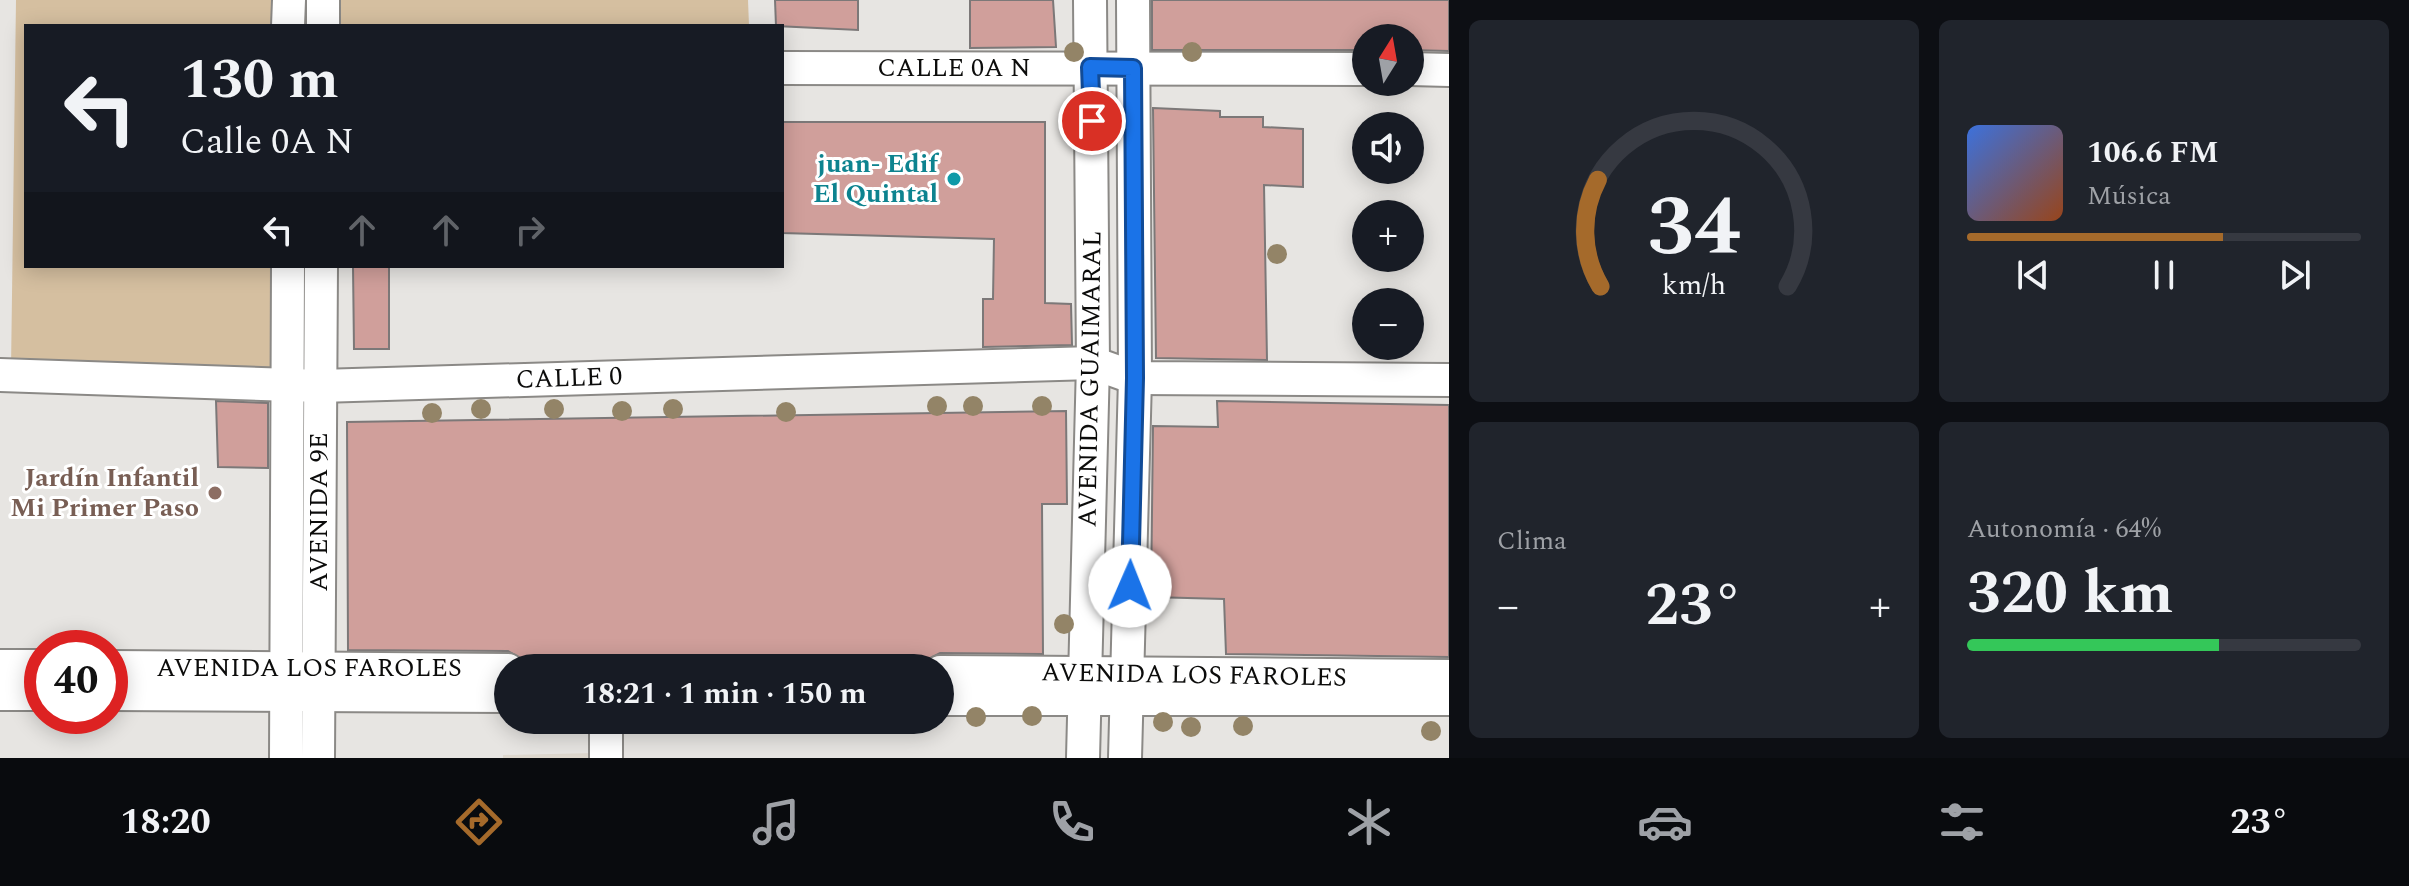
<!DOCTYPE html>
<html lang="es">
<head>
<meta charset="utf-8">
<style>
	:root { --surface:#171b24; --page:#20242c; --text:#f1f3f6; --muted:#9ea1a6; --line:#363941; --accent:#a56a2b }
	body { margin:0; font-family:Spectral,serif; background:var(--page); color:var(--text); height:100vh; display:flex; flex-direction:column; font-size:30px; white-space:nowrap }
	* { box-sizing:border-box; margin:0 }
	p { font-size:26px; color:var(--muted) }
	.icon { flex:none; width:44px; height:44px; fill:none; stroke:currentColor; stroke-width:2; stroke-linecap:round; stroke-linejoin:round }
	.map { position:relative; flex:1; overflow:hidden }
	.details { display:flex; flex-direction:column; gap:20px; padding:20px; background:#0d0f14; width:960px }
	.details>* { flex:none }
	.banner { position:absolute; left:24px; top:24px; width:760px; height:244px; border-radius:0px; box-shadow:0 4px 20px #0003; background:#171b24; color:var(--text); overflow:hidden }
	.needle { width:52px; rotate:11deg }
	.buttons { position:absolute; left:1352px; top:24px; display:grid; gap:16px }
	.buttons a { display:grid; place-items:center; width:72px; height:72px; border-radius:50%; background:var(--surface); box-shadow:0 4px 20px #0003; font-size:40px }
	.speed { position:absolute; left:24px; top:630px; display:flex; gap:16px; font-size:40px; font-weight:700; text-align:center }
	.speed>* { display:grid; place-content:center; width:104px; height:104px; border-radius:50%; background:var(--surface); box-shadow:0 4px 20px #0003; line-height:1 }
	.speed .limit { border:12px solid #d22; background:#fff; color:#111 }
	.pin { position:absolute; display:grid; place-items:center; width:68px; height:68px; color:#fff; margin:-34px; border:4px solid #fff; border-radius:50%; box-shadow:0 2px 8px #0007 }
	.me { position:absolute; width:88px; margin:-44px; rotate:1deg; stroke-linejoin:round; filter:drop-shadow(0 0 6px #0008) }
	.turn { display:flex; align-items:center; gap:28px; height:168px; padding:0 24px; font-size:36px }
	.turn .icon { width:104px; height:104px; stroke-width:2.5 }
	.turn b { display:block; font-size:56px; line-height:68px }
	.lanes { display:flex; align-items:center; height:76px; padding:0 24px; background:#0003; justify-content:center; gap:40px; direction:ltr }
	.lanes .off { opacity:.35 }
	.big { font-size:60px; font-weight:700; line-height:1.1 }
	.details .tile { flex:1; display:flex; flex-direction:column; justify-content:center; gap:12px; min-width:0; padding:0 28px; border-radius:12px; background:var(--page) }
	.details .dial { align-items:center; gap:0 }
	.dial svg { height:208px; overflow:visible; fill:none; stroke:var(--line); stroke-width:7; stroke-linecap:round; text-anchor:middle }
	.dial text { fill:var(--text); stroke:none }
	.song { display:flex; align-items:center; gap:24px }
	.cover { width:96px; height:96px; border-radius:12px; background:linear-gradient(135deg,hsl(220 70% 55%),hsl(20 70% 35%)) }
	.played { height:8px; border-radius:4px; background:linear-gradient(90deg,var(--accent) 65%,var(--line) 65%) }
	.keys { display:flex; justify-content:space-around; direction:ltr }
	.heat { display:flex; justify-content:space-between; align-items:center; font-size:44px; direction:ltr }
	.charge { height:12px; border-radius:6px; background:linear-gradient(90deg,#34c759 64%,var(--line) 0) }
	.details .tiles { flex:1; display:grid; gap:20px; grid-template-columns:repeat(2,1fr) }
	.trip { position:absolute; left:494px; top:654px; width:460px; height:80px; border-radius:40px; background:var(--surface); box-shadow:0 4px 20px #0003; font-weight:700; line-height:80px; text-align:center }
	.dock { display:flex; height:128px; justify-content:space-around; align-items:center; background:#090b0e; color:var(--muted) }
	.dock .icon { width:56px; height:56px }
	.dock .active { color:var(--accent) }
	.dock b { font-size:36px; color:var(--text) }
	main { display:flex; flex:1; min-height:0 }
	.map>svg:first-child { display:block }
	.built { fill:#ded8ce }
	.green { fill:#d5bfa0 }
	.building { fill:#d09f9b; stroke:#7c7878; stroke-width:2 }
	.lines { fill:none; stroke-linecap:round; stroke-linejoin:round }
	.minor-casing { stroke:#8b8986; stroke-width:36 }
	.minor { stroke:#fff; stroke-width:32 }
	.tree { fill:#938467 }
	.route-casing { stroke:#114b97; stroke-width:20 }
	.route { stroke:#1a73e8; stroke-width:14 }
	.culture-dot { fill:#0f9aa8; stroke:#fff; stroke-width:3 }
	.education-dot { fill:#8d6e63; stroke:#fff; stroke-width:3 }
	.labels { text-anchor:middle; dominant-baseline:central; stroke-width:6; stroke-linejoin:round; paint-order:stroke }
	.street-label { font-size:26px; fill:#0c0c0b; stroke:#fff }
	.culture-label { font-size:26px; font-weight:bold; fill:#0d838f; stroke:#fff; text-anchor:end }
	.education-label { font-size:26px; font-weight:bold; fill:#785e54; stroke:#fff; text-anchor:end }
</style>
</head>
<body>
<main>
<div class="map">
<svg width="1449" height="758" viewBox="0 0 1449 758">
	<rect width="100%" height="100%" fill="#e7e5e2"/>
	<polygon class="built" points="594,753 594,758 503,758 503,755"/>
	<g class="green">
		<polygon points="16,0 307,0 307,26 26,26 26,266 303,266 302,373 11,369"/>
		<polygon points="333,0 748,0 749,26 333,26"/>
	</g>
	<g class="building">
		<polygon points="775,0 858,0 858,30 776,26"/>
		<polygon points="970,0 1053,0 1056,47 970,48"/>
		<polygon points="1152,0 1449,0 1449,51 1410,50 1410,38 1366,38 1366,50 1152,50"/>
		<polygon points="1153,108 1220,111 1220,117 1263,117 1263,127 1303,129 1303,187 1264,185 1267,360 1156,358"/>
		<polygon points="782,122 1045,122 1045,303 1071,304 1072,345 983,347 983,299 993,299 994,239 782,233"/>
		<polygon points="353,266 389,266 389,349 354,349"/>
		<polygon points="216,401 268,403 268,468 218,467"/>
		<polygon points="1217,401 1449,405 1449,657 1226,654 1224,599 1151,597 1153,426 1218,427"/>
		<polygon points="1066,411 1067,504 1042,504 1043,654 940,653 925,661 543,662 525,661 508,651 348,650 347,422"/>
	</g>
	<g class="lines">
		<defs>
			<g id="minor">
				<polyline points="288,26 289,0"/>
				<polyline points="323,26 323,0"/>
				<polyline points="782,68 1366,69"/>
				<polyline points="1410,69 1449,70"/>
				<polyline points="0,375 320,386 1093,363 1135,378 1449,380"/>
				<polyline points="0,666 42,666"/>
				<polyline points="110,667 508,670"/>
				<polyline points="940,672 1449,676"/>
				<polyline points="0,694 42,694"/>
				<polyline points="110,694 508,696"/>
				<polyline points="940,699 1449,699"/>
				<polyline points="606,720 606,758"/>
				<polyline points="286,758 288,266"/>
				<polyline points="318,758 321,266"/>
				<polyline points="1083,758 1093,363 1090,0"/>
				<polyline points="1125,758 1135,378 1133,0"/>
			</g>
		</defs>
		<use href="#minor" class="minor-casing"/>
		<use href="#minor" class="minor"/>
	</g>
	<g class="tree">
		<circle cx="1074" cy="52" r="10"/>
		<circle cx="1192" cy="52" r="10"/>
		<circle cx="1277" cy="254" r="10"/>
		<circle cx="937" cy="406" r="10"/>
		<circle cx="973" cy="406" r="10"/>
		<circle cx="1042" cy="406" r="10"/>
		<circle cx="481" cy="409" r="10"/>
		<circle cx="554" cy="409" r="10"/>
		<circle cx="673" cy="409" r="10"/>
		<circle cx="622" cy="411" r="10"/>
		<circle cx="786" cy="412" r="10"/>
		<circle cx="432" cy="413" r="10"/>
		<circle cx="1064" cy="624" r="10"/>
		<circle cx="1032" cy="716" r="10"/>
		<circle cx="976" cy="717" r="10"/>
		<circle cx="1163" cy="722" r="10"/>
		<circle cx="1243" cy="726" r="10"/>
		<circle cx="1191" cy="727" r="10"/>
		<circle cx="1431" cy="731" r="10"/>
	</g>
	<g class="lines">
		<defs>
			<polyline id="route" points="1092,121 1090,67 1133,68 1135,378 1130,586"/>
		</defs>
		<use href="#route" class="route-casing"/>
		<use href="#route" class="route"/>
	</g>
	<circle class="culture-dot" cx="954" cy="179" r="8"/>
	<circle class="education-dot" cx="215" cy="493" r="8"/>
	<g class="labels">
		<g class="street-label">
			<text x="954" y="68">CALLE 0A N</text>
			<text transform="translate(569 378) rotate(-2)">CALLE 0</text>
			<text transform="translate(1090 379) rotate(-89)">AVENIDA GUAIMARAL</text>
			<text transform="translate(319 512) rotate(-90)">AVENIDA 9E</text>
			<text x="309" y="668">AVENIDA LOS FAROLES</text>
			<text transform="translate(1194 675) rotate(1)">AVENIDA LOS FAROLES</text>
		</g>
		<g class="culture-label">
			<text x="938" y="164">juan- Edif<tspan x="938" dy="30">El Quintal</tspan></text>
		</g>
		<g class="education-label">
			<text x="199" y="478">Jardín Infantil<tspan x="199" dy="30">Mi Primer Paso</tspan></text>
		</g>
	</g>
</svg>
<div class="buttons">
<a><svg class="needle" viewBox="-14 -14 28 28"><path d="M0-13l5 13h-10z" fill="#e53935"/><path d="M0 13l5-13h-10z" fill="#9ea1a6"/></svg></a>
<a><svg class="icon" aria-label="sound" viewBox="0 0 24 24"><path d="M4 9h4l5-4v14l-5-4H4zM17 9q2 3 0 6"/></svg></a>
<a>+</a>
<a>−</a>
</div>
<div class="speed"><div class="limit">40</div></div>
<div class="pin" style="left:1092px;top:121px;background:#d93025"><svg class="icon" aria-label="arrive" viewBox="0 0 24 24"><path d="M6 21V4h12l-3 4 3 4H6"/></svg></div>
<svg class="me" style="left:1130px;top:586px" viewBox="-20 -20 40 40"><circle r="19" fill="#fff"/><path d="M0-13L10 11 0 6-10 11z" fill="#1a73e8"/></svg>
<div class="trip">18:21 · 1 min · 150 m</div>
<div class="banner">
<div class="turn"><svg class="icon" aria-label="left" viewBox="0 0 24 24"><path d="M17 20v-9H6M10 6l-5 5 5 5"/></svg><div><b>130 m</b>Calle 0A N</div></div>
<div class="lanes"><svg class="icon" aria-label="left" viewBox="0 0 24 24"><path d="M17 20v-9H6M10 6l-5 5 5 5"/></svg><svg class="icon off" aria-label="ahead" viewBox="0 0 24 24"><path d="M12 20V5M6 11l6-6 6 6"/></svg><svg class="icon off" aria-label="ahead" viewBox="0 0 24 24"><path d="M12 20V5M6 11l6-6 6 6"/></svg><svg class="icon off" aria-label="right" viewBox="0 0 24 24"><path d="M7 20v-9h11M14 6l5 5-5 5"/></svg></div>
</div>
</div>
<section class="details">
<div class="tiles">
<div class="tile dial"><svg viewBox="0 0 100 80">
<path d="M14 69A42 42 0 1 1 86 69"/>
<path d="M14 69A42 42 0 0 1 13 28" stroke="#a56a2b"/>
<text x="50" y="56" font-size="32" font-weight="700">34</text>
<text x="50" y="72" font-size="11">km/h</text>
</svg></div>
<div class="tile">
<div class="song"><i class="cover"></i><div><b>106.6 FM</b><p>Música</p></div></div>
<div class="played"></div>
<div class="keys"><svg class="icon" aria-label="previous" viewBox="0 0 24 24"><path d="M18 5L8 12l10 7zM5 5v14"/></svg><svg class="icon" aria-label="pause" viewBox="0 0 24 24"><path d="M8 5v14M16 5v14"/></svg><svg class="icon" aria-label="next" viewBox="0 0 24 24"><path d="M6 5l10 7-10 7zM19 5v14"/></svg></div>
</div>
<div class="tile"><p>Clima</p>
<div class="heat"><a>−</a><b class="big">23°</b><a>+</a></div>
</div>
<div class="tile"><p>Autonomía · 64%</p><b class="big">320 km</b><div class="charge"></div></div>
</div>
</section>
</main>
<nav class="dock">
<b>18:20</b>
<svg class="icon active" aria-label="directions" viewBox="0 0 24 24"><path d="M12 3l9 9-9 9-9-9zM9 14v-3h6M13 9l2 2-2 2"/></svg>
<svg class="icon" aria-label="music" viewBox="0 0 24 24"><path d="M9 18V5l10-2v13"/><circle cx="6" cy="18" r="3"/><circle cx="16" cy="16" r="3"/></svg>
<svg class="icon" aria-label="phone" viewBox="0 0 24 24"><path d="M5 4h4l2 5-3 2q2 4 5 5l2-3 5 2v4C11 20 4 13 5 4z"/></svg>
<svg class="icon" aria-label="climate" viewBox="0 0 24 24"><path d="M12 3v18M4 7l16 10M4 17L20 7"/></svg>
<svg class="icon" aria-label="car" viewBox="0 0 24 24"><path d="M5 17H2v-5l4-1 3-4h7l3 4 3 1v5h-3M9 17h6M6 11h13"/><circle cx="7" cy="17" r="2"/><circle cx="17" cy="17" r="2"/></svg>
<svg class="icon" aria-label="filters" viewBox="0 0 24 24"><path d="M4 7h16M4 17h16"/><circle cx="9" cy="7" r="2"/><circle cx="15" cy="17" r="2"/></svg>
<b>23°</b>
</nav>
</body>
</html>
